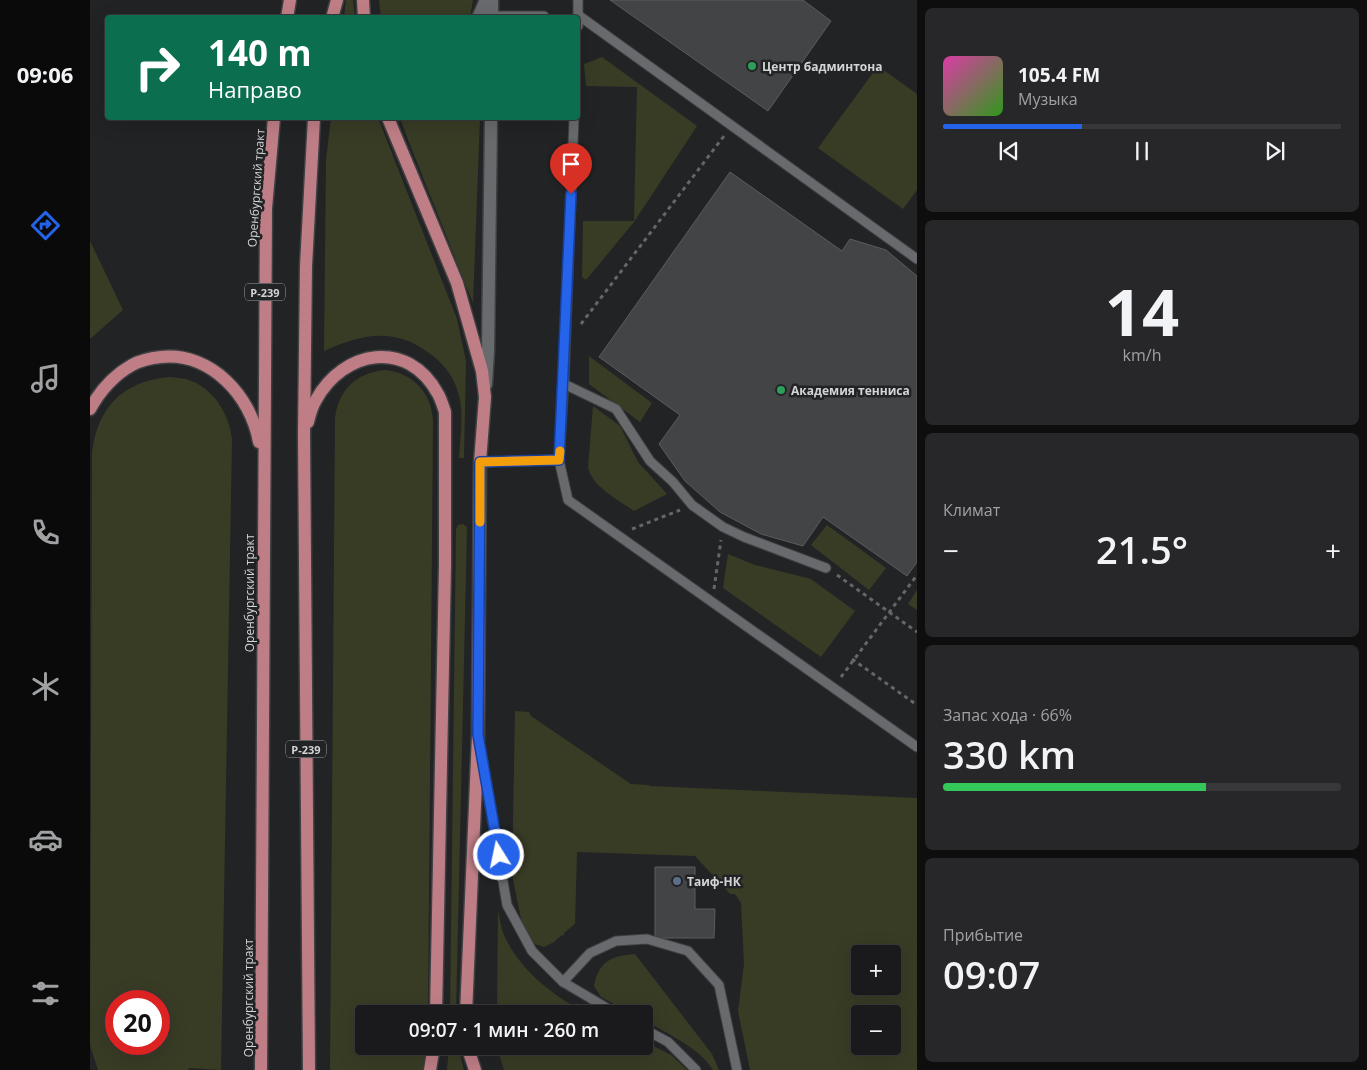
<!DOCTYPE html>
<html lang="ru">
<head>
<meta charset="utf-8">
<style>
	:root { --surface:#1a1a1c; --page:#272729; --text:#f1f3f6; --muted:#9fa1a3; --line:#38383b; --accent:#2563eb }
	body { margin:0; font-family:"Open Sans",sans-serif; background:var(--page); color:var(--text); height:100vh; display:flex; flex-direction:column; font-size:19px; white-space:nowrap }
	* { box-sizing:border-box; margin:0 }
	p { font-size:16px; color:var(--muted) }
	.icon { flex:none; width:28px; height:28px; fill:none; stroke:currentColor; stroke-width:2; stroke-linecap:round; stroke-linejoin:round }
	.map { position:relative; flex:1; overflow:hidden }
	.sheet { display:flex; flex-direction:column; gap:8px; padding:8px; background:#0e0e0f; width:450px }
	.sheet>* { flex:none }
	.hud { position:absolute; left:15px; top:15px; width:475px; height:105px; border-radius:5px; box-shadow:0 5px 20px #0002,0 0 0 1px var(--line); background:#0b6e4f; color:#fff; overflow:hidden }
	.fabs { position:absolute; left:761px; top:945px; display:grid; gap:10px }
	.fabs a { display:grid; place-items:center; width:50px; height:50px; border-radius:5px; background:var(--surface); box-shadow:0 5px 20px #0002,0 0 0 1px var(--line); font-size:25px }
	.speed { position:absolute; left:15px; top:990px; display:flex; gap:10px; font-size:25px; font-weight:700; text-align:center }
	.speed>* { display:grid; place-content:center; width:65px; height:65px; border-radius:50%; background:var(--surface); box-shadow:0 5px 20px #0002,0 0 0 1px var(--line); line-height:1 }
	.speed .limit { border:8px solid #d22; background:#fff; color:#111 }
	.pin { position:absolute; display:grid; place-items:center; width:42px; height:42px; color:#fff; margin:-51px -21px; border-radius:50% 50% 50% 0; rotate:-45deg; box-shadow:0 0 5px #0007 }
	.pin .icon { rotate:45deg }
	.me { position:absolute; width:55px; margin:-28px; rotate:350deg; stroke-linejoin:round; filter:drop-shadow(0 0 4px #0008) }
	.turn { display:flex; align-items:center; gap:18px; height:105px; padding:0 20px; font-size:22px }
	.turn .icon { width:65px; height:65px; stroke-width:2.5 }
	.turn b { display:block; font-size:35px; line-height:42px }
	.big { font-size:38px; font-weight:600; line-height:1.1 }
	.sheet .tile { flex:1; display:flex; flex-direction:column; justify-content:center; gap:8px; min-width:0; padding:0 18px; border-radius:8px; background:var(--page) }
	.sheet .dial { align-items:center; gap:0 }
	.dial b { font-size:65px; line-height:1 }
	.song { display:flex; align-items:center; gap:15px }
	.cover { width:60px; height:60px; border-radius:8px; background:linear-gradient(135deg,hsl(320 70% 55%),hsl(110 70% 35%)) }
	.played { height:5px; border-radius:2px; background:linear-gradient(90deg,var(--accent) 35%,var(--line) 35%) }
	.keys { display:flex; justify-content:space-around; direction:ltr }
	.heat { display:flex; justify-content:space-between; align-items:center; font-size:28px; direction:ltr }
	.charge { height:8px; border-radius:4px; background:linear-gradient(90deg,#34c759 66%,var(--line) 0) }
	.trip { position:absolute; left:265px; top:1005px; width:298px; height:50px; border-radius:5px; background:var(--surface); box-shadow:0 5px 20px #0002,0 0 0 1px var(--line); font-weight:600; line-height:50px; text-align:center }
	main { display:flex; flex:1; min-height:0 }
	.tabs { display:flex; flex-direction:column; width:90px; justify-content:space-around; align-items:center; background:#0a0a0b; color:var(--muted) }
	.tabs .icon { width:35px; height:35px }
	.tabs .on { color:var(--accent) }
	.tabs b { font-size:22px; color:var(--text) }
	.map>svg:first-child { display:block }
	.green { fill:#383c25; fill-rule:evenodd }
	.building { fill:#434446; stroke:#5b5c5f }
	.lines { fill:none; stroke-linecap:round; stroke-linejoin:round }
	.lane-casing { stroke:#3f4042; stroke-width:11 }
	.street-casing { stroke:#3f4042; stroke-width:15 }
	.primary-casing { stroke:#3f4042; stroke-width:15 }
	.path { stroke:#656667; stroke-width:3; stroke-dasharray:4 4; stroke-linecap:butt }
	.lane { stroke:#696a6d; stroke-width:9 }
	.street { stroke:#696a6d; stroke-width:12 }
	.primary { stroke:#bf7e86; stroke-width:12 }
	.route-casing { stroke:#184099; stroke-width:12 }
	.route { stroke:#2563eb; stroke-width:9 }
	.slow { stroke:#f59e0b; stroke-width:9 }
	.leisure-dot { fill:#2e9e5b; stroke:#222325; stroke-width:2 }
	.service-dot { fill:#5c6f8a; stroke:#222325; stroke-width:2 }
	.labels { text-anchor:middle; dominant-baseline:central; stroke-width:5; stroke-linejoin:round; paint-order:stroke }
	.shield { fill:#222325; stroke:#9e9fa0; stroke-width:1 }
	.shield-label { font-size:11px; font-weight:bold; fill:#d3d4d5 }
	.poi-label { font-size:12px; font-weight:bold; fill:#d3d4d5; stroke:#222325; text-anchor:start }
	.street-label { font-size:12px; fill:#d3d4d5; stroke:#222325 }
</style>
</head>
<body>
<main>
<nav class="tabs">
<b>09:06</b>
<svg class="icon on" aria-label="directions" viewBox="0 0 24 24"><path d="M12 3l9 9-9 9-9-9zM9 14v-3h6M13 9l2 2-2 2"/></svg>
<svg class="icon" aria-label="music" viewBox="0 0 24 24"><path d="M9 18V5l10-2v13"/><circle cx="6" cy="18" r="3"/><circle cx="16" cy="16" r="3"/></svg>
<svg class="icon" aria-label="phone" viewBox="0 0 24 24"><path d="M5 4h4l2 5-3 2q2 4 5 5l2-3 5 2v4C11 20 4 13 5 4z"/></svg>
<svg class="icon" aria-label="climate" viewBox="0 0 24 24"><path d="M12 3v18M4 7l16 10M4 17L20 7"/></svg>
<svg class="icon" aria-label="car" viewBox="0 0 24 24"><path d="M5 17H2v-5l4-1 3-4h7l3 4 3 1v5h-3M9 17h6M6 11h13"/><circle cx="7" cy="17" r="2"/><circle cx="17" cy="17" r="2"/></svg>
<svg class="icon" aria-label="filters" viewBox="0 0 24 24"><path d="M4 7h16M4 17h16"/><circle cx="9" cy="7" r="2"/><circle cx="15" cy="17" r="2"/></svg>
</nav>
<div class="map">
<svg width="827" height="1070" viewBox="0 0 827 1070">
	<rect width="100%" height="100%" fill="#222325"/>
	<g class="green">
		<polygon points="256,0 263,0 265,17 254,17"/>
		<polygon points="289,0 383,0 380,17 291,18"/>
		<polygon points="512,57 607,126 544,222 496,280 492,277 493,221 544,221 547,87 496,86 494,64"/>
		<polygon points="788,66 827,94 827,190 813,209 728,148"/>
		<path d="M241,118H288L367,319L376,361L374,458H369C370,436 375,410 367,389C362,374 352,362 339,353C304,327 272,334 234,351L236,160Z"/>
		<polygon points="310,118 390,118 383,303 317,137"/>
		<polygon points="0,241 33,310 0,339"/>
		<polygon points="499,356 562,403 550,422 499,384"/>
		<path d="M295,370C323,373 341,392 343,420L338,1014H274V1046H338L334,1070H240L245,419C248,390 266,373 295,370Z"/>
		<path d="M80,377C85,378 92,378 96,379C123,387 139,413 142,439L131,1070L99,1068L98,1070H8L0,1045L2,454C7,407 33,381 80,377ZM26,1001H69V1044H26Z"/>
		<path d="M503,406L530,426L548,462L577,494L544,511C529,500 502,487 498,467Z"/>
		<polygon points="373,524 377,527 366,1014 360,1014 366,529 368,525"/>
		<polygon points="737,525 796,568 779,590 721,545"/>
		<polygon points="638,554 665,565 721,579 765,611 731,657 633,588"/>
		<polygon points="827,590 827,610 818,604"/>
		<path d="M425,711L439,712L441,716L541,784L559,785L560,786L827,798V1070H660L648,1011L654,964L651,903L645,894H640L605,856L487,852L485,924L474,933V936L472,935L464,942L454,947L445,944L438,937L432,924L422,874ZM770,954H802V986H770ZM770,1014H802V1046H770Z"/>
		<path d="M408,910C410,921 412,934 418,943C435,975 467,998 498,1014H407Z"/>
		<path d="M545,954L622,1054L629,1070H623C610,1048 576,1033 554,1020V1014H542L511,997L504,986C509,961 521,956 545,954Z"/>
		<polygon points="554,1041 581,1055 597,1070 414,1070 407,1047 554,1046"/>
		<polygon points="359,1046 368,1046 374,1070 357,1070"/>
	</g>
	<g class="building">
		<polygon points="520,0 713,0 741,21 678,111"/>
		<polygon points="640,172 752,251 760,239 796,250 827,276 827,562 817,576 733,517 713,546 671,534 630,512 595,481 569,444 590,415 509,357"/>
		<polygon points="565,867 605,867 605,909 625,909 624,938 565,938"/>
	</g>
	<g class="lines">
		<defs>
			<g id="lane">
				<polyline points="488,15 827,259"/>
				<polyline points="402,16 454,16"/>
				<polyline points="488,26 488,0"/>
				<polyline points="474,384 526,409 560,461 583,482 602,505 633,527 654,537 736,568"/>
				<polyline points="469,460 474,384 484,118"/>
				<polyline points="390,462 469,460 478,500 827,747"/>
				<polyline points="391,751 417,905 442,951 473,982"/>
				<polyline points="527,1014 473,982 500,953 526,941 557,939 598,951 629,985 647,1070"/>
				<polyline points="554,1029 578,1042 606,1070"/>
			</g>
			<g id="street">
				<polyline points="388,18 396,0"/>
				<polyline points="402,18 402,0"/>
				<polyline points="396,384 398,351 401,118"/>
			</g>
			<g id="primary">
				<polyline points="273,0 274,18"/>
				<polyline points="197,18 200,0"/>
				<polyline points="242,18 247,0"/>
				<polyline points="298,118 367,283 392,371 395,397 390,462 388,735 376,1014"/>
				<path d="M0,409C10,391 24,375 42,365C51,360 61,358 71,357C121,352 161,396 169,442"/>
				<path d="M218,422C220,414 222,406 226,400C253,350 318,338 348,394C351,399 353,406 355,412V565L346,1014"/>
				<polyline points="377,1046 385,1070"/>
				<polyline points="171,1070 176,208 184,118"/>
				<polyline points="219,1070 214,433 216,266 224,118"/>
				<polyline points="340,1070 344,1046"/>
			</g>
		</defs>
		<use href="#lane" class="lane-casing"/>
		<use href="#street" class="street-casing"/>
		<use href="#primary" class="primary-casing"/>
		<g class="path">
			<polyline points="491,324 634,136"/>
			<polyline points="542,529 590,510"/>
			<polyline points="747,575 827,632"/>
			<polyline points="624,589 631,540"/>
			<polyline points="762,659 827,705"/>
			<polyline points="751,677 827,575"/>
		</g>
		<use href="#lane" class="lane"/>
		<use href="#street" class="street"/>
		<use href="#primary" class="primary"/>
	</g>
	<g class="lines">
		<defs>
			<polyline id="route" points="409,855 388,735 390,462 469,460 481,194"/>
		</defs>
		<use href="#route" class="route-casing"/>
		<use href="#route" class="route"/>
		<polyline class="slow" points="390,522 390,462 469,460 470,451"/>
	</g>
	<g class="leisure-dot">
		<circle cx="662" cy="66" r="5"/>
		<circle cx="691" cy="390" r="5"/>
	</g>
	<circle class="service-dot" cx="587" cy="881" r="5"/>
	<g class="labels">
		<g class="shield">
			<rect x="155" y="283.5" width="40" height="17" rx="4"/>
			<rect x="196" y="740.5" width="40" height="17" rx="4"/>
		</g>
		<g class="shield-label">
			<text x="175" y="292">Р-239</text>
			<text x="216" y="749">Р-239</text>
		</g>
		<g class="poi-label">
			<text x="672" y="66">Центр бадминтона</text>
			<text x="701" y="390">Академия тенниса</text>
			<text x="597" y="881">Таиф-НК</text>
		</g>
		<g class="street-label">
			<text transform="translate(166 188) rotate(-86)">Оренбургский тракт</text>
			<text transform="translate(159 593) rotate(-90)">Оренбургский тракт</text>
			<text transform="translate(158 998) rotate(-90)">Оренбургский тракт</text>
		</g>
	</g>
</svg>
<div class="fabs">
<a>+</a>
<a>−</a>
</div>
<div class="speed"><div class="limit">20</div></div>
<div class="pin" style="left:481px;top:194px;background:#d93025"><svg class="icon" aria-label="arrive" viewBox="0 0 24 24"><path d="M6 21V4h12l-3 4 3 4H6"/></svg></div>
<svg class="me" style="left:409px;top:855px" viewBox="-20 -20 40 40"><circle r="17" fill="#2563eb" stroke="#fff" stroke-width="3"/><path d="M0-11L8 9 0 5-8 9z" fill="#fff"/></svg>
<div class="trip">09:07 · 1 мин · 260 m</div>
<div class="hud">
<div class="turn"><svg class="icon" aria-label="right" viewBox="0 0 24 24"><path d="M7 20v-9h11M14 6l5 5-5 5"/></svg><div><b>140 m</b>Направо</div></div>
</div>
</div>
<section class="sheet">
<div class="tile">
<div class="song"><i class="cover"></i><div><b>105.4 FM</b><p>Музыка</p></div></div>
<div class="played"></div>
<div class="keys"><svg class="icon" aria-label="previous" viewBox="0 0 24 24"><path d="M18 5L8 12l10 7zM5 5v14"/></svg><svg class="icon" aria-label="pause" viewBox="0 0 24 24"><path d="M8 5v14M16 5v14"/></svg><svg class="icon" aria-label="next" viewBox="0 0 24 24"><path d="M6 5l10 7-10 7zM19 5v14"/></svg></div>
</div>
<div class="tile dial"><b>14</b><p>km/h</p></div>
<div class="tile"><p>Климат</p>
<div class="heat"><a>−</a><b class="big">21.5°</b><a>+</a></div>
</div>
<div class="tile"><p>Запас хода · 66%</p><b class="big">330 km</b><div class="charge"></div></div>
<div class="tile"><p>Прибытие</p><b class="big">09:07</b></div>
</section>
</main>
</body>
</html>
